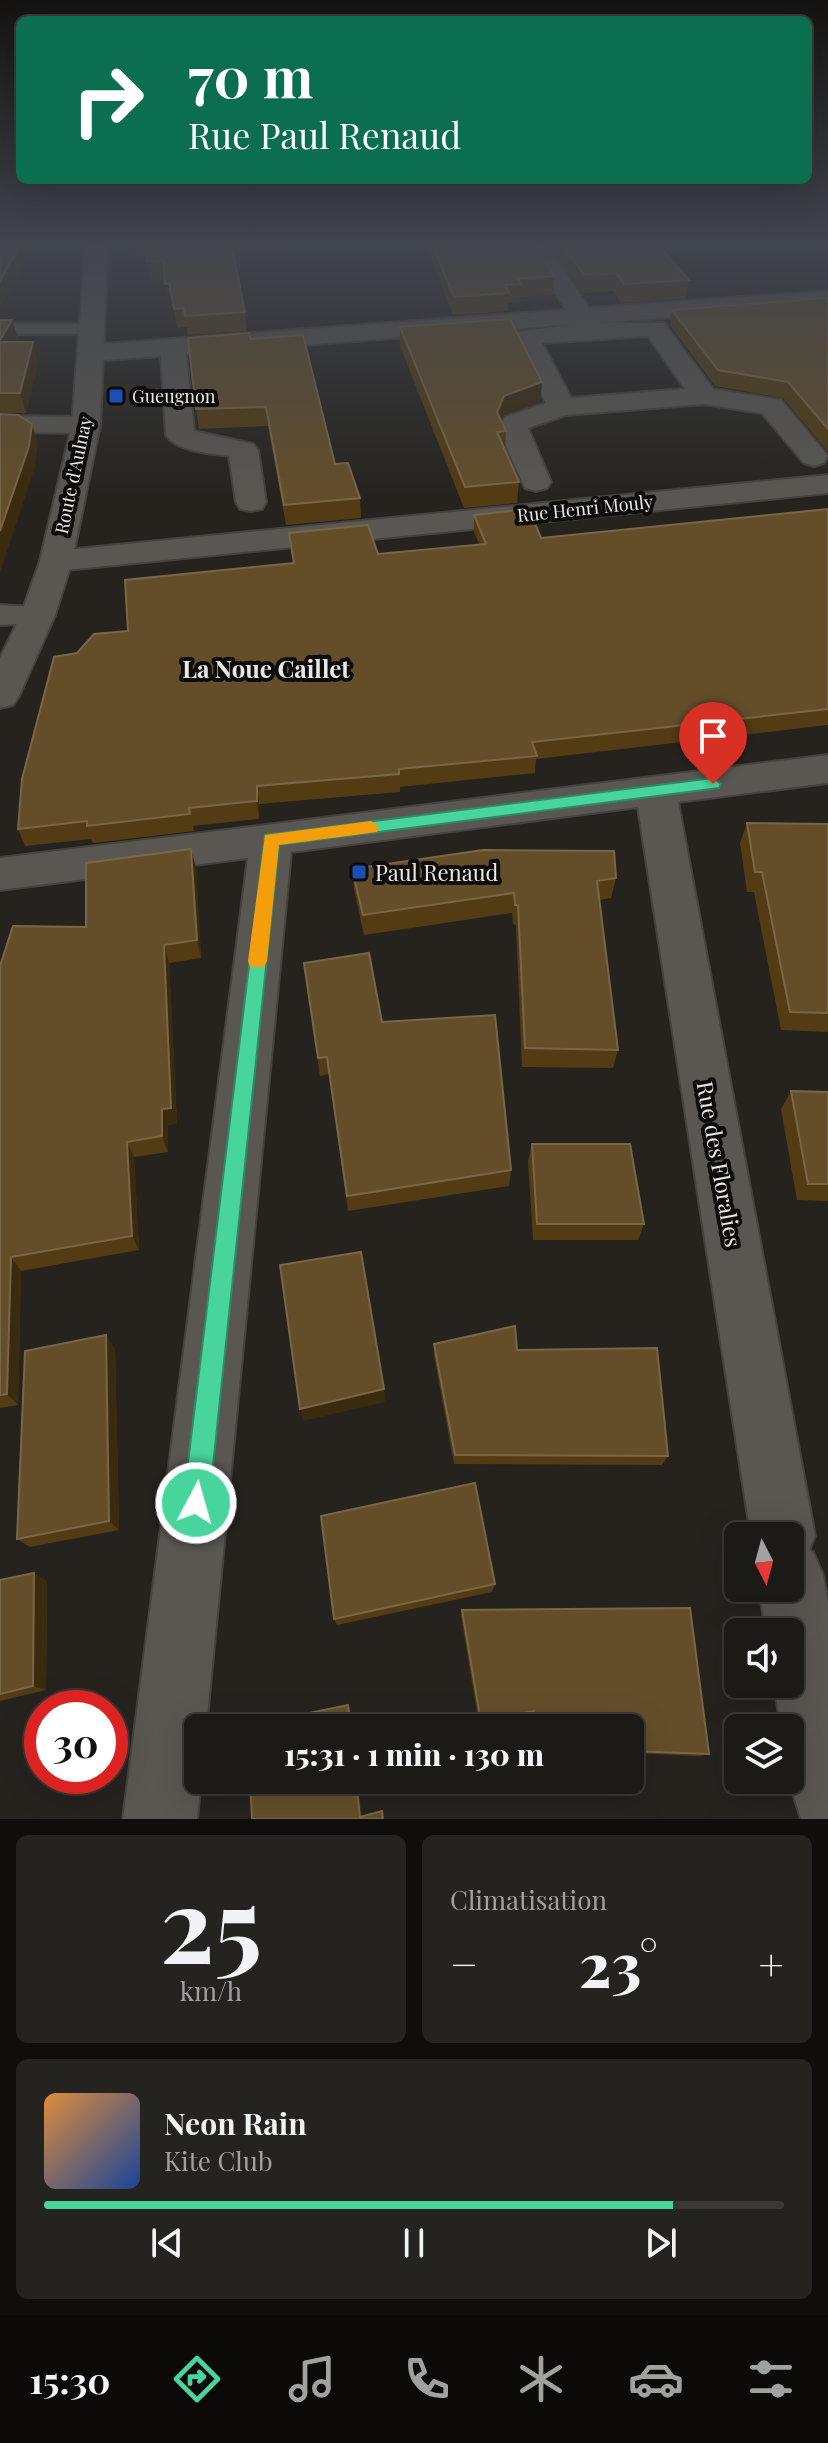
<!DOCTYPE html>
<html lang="fr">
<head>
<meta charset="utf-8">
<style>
	:root { --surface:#1c1a17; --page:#252320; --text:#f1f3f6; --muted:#a0a1a1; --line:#3a3836; --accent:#48d49d }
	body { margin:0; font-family:"Playfair Display",serif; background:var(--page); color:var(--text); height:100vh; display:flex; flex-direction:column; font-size:30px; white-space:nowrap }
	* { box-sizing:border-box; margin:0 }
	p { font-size:26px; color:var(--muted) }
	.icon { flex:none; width:44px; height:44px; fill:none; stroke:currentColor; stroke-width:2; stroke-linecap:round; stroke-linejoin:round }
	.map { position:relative; height:1819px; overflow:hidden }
	.drawer { display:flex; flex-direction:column; gap:16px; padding:16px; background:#0f0e0d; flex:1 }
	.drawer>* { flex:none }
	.hud { position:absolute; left:16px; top:16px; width:796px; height:168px; border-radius:12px; box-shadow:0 8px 32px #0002,0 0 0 2px var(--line); background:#0b6e4f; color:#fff; overflow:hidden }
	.needle { width:52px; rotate:174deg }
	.fabs { position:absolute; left:724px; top:1522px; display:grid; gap:16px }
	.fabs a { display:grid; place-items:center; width:80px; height:80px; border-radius:12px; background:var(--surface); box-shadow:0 8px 32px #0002,0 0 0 2px var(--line); font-size:40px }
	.speed { position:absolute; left:24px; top:1690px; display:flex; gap:16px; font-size:40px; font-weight:700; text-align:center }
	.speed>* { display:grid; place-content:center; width:104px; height:104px; border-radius:50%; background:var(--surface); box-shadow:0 8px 32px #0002,0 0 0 2px var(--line); line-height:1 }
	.speed .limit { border:12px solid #d22; background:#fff; color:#111 }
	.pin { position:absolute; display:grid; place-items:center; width:68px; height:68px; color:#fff; margin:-82px -34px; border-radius:50% 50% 50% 0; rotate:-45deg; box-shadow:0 0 8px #0007 }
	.pin .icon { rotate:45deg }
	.me { position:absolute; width:88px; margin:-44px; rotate:6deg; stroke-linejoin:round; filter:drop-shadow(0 0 6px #0008) }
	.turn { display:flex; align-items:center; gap:28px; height:168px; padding:0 40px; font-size:36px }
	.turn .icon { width:104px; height:104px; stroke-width:2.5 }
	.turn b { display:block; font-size:56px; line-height:68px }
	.big { font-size:60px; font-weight:800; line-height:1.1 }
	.drawer .tile { flex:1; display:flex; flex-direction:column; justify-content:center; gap:12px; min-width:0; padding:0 28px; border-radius:12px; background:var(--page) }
	.drawer .dial { align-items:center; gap:0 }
	.dial b { font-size:104px; line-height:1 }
	.song { display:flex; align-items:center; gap:24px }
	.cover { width:96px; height:96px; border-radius:12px; background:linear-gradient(135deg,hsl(30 70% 55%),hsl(220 70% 35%)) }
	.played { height:8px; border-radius:4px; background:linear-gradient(90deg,var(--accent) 85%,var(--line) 85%) }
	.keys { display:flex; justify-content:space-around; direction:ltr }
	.heat { display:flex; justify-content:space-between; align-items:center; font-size:44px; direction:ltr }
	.drawer .tiles { flex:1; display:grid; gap:16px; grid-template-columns:1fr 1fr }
	.tile:last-child { grid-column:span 2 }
	.trip { position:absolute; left:184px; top:1714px; width:460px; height:80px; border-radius:12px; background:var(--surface); box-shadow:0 8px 32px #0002,0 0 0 2px var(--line); font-weight:800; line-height:80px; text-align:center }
	.menu { display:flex; height:128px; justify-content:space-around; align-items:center; background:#0b0a09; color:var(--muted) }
	.menu .icon { width:56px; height:56px }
	.menu .active { color:var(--accent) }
	.menu b { font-size:36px; color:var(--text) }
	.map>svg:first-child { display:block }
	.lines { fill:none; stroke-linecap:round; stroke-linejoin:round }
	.service-casing { stroke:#44413e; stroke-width:4 }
	.minor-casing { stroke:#44413e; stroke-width:4 }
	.tertiary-casing { stroke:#44413e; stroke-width:4 }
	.service { fill:#5a5752; fill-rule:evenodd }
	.minor { fill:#5a5752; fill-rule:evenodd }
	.tertiary { fill:#5a5752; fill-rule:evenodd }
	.wall { fill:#533b13 }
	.shaded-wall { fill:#3a2a0e }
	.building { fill:#644e2a; stroke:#796647; stroke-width:2 }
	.route { fill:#48d49d; stroke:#2f8a66; stroke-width:2 }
	.slow { fill:#f59e0b }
	.transit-dot { fill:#1a4fb4; stroke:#0e0c0b; stroke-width:3 }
	.labels { text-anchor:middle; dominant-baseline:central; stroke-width:8; stroke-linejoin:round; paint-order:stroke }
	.far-poi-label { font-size:18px; fill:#eae8e6; stroke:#0e0c0b; text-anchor:start }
	.far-street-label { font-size:18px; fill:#eae8e6; stroke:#0e0c0b }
	.poi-label { font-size:22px; fill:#eae8e6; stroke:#0e0c0b; text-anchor:start }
	.street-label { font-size:22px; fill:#eae8e6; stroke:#0e0c0b }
	.neighbourhood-label { font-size:24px; font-weight:bold; fill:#eae8e6; stroke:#0e0c0b }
</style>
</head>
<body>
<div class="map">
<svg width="828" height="1819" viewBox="0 0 828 1819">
	<rect width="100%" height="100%" fill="#26231f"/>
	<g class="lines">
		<defs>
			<polygon id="service" points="0,324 92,324 100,329 92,334 0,334"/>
			<g id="minor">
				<path d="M523,242H545L589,308L828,291V305L598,323H664L713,389L781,400L824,451L828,456L824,463L814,466L804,463L762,413L704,404L566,415L528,428L551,482L547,488L536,491L525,488L499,431L505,417L546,403L513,337L517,332L575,324L186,354L194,431L253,444L258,450L266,502L262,509L251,511L240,509L236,502L229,456C210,453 178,452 166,435L161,356L91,361L82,358L78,353L82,348L91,345L566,310ZM648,336L685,389L571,398L542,343Z"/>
				<polygon points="0,416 86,417 96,419 100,425 96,431 86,433 0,432"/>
				<polygon points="828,475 828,493 56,571 44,568 40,561 44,554 56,551"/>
				<polygon points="0,605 50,608 55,615 50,622 0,625"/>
				<polygon points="828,755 828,783 678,802 815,1536 809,1550 813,1552 823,1575 828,1603 828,1819 801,1819 789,1780 790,1728 781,1728 774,1684 790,1684 790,1632 766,1632 759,1588 790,1588 790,1536 751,1536 638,807 291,852 206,1728 198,1728 198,1780 201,1780 197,1819 123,1819 248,858 0,890 0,858"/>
			</g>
			<polygon id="tertiary" points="86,242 108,242 100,425 72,561 55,615 19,696 13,705 0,708 0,658 21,615 40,561 72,425"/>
		</defs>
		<use href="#service" class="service-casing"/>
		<use href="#minor" class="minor-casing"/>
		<use href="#tertiary" class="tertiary-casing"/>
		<use href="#service" class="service"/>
		<use href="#minor" class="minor"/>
		<use href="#tertiary" class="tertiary"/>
	</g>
	<g class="wall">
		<polygon points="129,242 327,242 327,245 233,251 245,312 247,331 188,335 187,327 177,328 172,302 168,302 165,279 150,280 146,256 132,257"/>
		<polygon points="424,242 533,242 554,276 553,295 520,297 519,302 508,303 508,311 453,315"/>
		<polygon points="547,242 656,242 689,280 686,298 621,303 614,291 582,293"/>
		<polygon points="828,298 828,452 783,398 715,386 670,325 672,310"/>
		<polygon points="0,320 12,320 18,339 16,342 38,362 26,413 0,413"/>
		<polygon points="400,327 542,382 540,402 502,416 501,420 506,431 505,449 519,482 517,503 464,508 400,346"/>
		<polygon points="250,339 335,464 360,498 361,518 286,525 268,426 199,429 196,409"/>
		<polygon points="828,509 828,725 536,759 535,773 400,787 400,792 259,804 259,819 193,826 194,831 93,843 91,839 25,846 18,829 77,653 128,631 293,563 289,533 378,554 479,544 474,532 474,515 541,538"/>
		<polygon points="747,823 828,824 828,1032 781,1030 754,892 747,892 740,843"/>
		<polygon points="196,868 201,958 169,963 177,1123 168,1125 168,1152 134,1157 139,1250 21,1271 18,1405 0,1408 0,966 86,927"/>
		<polygon points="352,869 616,878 611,898 599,900 618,1050 613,1068 522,1067 516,925 513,924 512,913 364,935 354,889"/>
		<polygon points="304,963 382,1022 511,1170 509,1186 348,1211 329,1074 320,1076"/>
		<polygon points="791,1091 828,1092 828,1201 797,1200 781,1109"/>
		<polygon points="532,1144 644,1224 638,1240 533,1240 528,1161"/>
		<polygon points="434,1344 517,1350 668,1456 662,1465 454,1464 434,1355"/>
		<polygon points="115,1349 119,1530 30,1547 17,1539"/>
		<polygon points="0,1580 47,1581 46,1690 0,1701"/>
		<polygon points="495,1584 492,1592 337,1625 334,1619"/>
		<polygon points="462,1610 709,1754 700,1756 630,1753 630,1728 531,1728 530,1713 479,1725 461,1616"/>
	</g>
	<g class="shaded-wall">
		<polygon points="22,242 36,242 0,309 0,281"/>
		<polygon points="169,283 172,302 168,302 165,284"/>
		<polygon points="12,320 18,339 4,361 0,347 0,340"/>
		<polygon points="33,342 38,362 26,413 20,393"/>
		<polygon points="542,382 540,402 502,416 496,432 497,412 504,396"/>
		<polygon points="32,424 38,444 35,467 0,572 0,531"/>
		<polygon points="257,786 259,804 259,819 257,801"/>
		<polygon points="191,849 196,868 201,958 197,940"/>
		<polygon points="164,945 169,963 177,1123 168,1125 168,1152 162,1136"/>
		<polygon points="127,1142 134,1157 139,1250 132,1236"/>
		<polygon points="11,1257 21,1271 18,1405 7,1394"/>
		<polygon points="106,1335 115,1349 119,1530 109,1521"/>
		<polygon points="384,1389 385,1402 303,1421 300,1409"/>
		<polygon points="34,1573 47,1581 46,1690 33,1686"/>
		<polygon points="348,1705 350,1708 353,1728 351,1728"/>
		<polygon points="356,1780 358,1780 362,1816 360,1817"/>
	</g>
	<g class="building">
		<polygon points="0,242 22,242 0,281"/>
		<polygon points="145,242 231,242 245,312 185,316 184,308 174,309 169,283 165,284 163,260 147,262"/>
		<polygon points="431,242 533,242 554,276 518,279 521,284 505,285 509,293 454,297"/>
		<polygon points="561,242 656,242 689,280 624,284 616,273 584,275"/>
		<polygon points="828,298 828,429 788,382 718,370 672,310"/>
		<polygon points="510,319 542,382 504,396 497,412 506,431 497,432 519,482 465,487 400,327"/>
		<polygon points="0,320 12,320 0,340"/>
		<polygon points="249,333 250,339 303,335 335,464 348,463 360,498 284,505 266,407 196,409 188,338"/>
		<polygon points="0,342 33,342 20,393 0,393"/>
		<polygon points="0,414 18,415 32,424 29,446 0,531"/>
		<polygon points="529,509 541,538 828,509 828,709 532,742 537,756 399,769 399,774 257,786 257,801 189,808 190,814 87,826 87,821 18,829 22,779 54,657 77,653 94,634 128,631 125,580 294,563 289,533 368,525 378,554 486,544 474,515"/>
		<polygon points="747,823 828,824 828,1013 790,1012 762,872 755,872"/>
		<polygon points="191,849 197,940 164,945 171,1108 162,1109 162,1136 127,1142 132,1236 11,1257 7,1394 0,1395 0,966 13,926 86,927 86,863"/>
		<polygon points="483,850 614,851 616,878 597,881 618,1050 525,1048 518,905 515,905 514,893 363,915 352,869"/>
		<polygon points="369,953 382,1022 495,1015 511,1170 347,1196 327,1057 318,1058 304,963"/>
		<polygon points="791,1091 828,1092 828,1184 808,1184"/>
		<polygon points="532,1144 630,1144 644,1224 537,1224"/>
		<polygon points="361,1252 384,1389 300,1409 280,1265"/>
		<polygon points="515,1326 517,1350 657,1348 668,1456 455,1455 434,1344"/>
		<polygon points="106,1335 109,1521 17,1539 25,1351"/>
		<polygon points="475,1483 495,1584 334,1619 321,1516"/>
		<polygon points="34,1573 33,1686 0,1694 0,1580"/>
		<polygon points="690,1608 709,1754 630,1751 630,1728 534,1728 534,1711 481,1722 462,1610"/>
		<polygon points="348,1705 351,1728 247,1728 247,1726"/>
		<polygon points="250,1780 356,1780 360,1817 382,1811 383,1819 252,1819"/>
	</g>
	<linearGradient id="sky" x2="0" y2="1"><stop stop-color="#151311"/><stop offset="0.49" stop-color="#41454d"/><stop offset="1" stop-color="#41454d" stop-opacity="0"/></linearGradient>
	<rect width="828" height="497" fill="url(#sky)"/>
	<polygon class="route" points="713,778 721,784 719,788 279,845 209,1503 205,1512 196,1516 186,1512 183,1503 265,835"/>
	<polygon class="slow" points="371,821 379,827 377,832 279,845 267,961 264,967 250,967 248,961 265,835"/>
	<g class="transit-dot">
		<rect x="108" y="388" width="16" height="16" rx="4"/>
		<rect x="351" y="864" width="16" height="16" rx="4"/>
	</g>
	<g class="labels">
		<g class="far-poi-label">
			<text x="132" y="396">Gueugnon</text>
		</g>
		<g class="far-street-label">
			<text transform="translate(73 475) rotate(-78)">Route d'Aulnay</text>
			<text transform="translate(585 508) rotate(-6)">Rue Henri Mouly</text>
		</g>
		<g class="poi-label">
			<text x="375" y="872">Paul Renaud</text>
		</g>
		<g class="street-label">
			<text transform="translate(720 1164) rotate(80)">Rue des Floralies</text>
		</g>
		<g class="neighbourhood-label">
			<text x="266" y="668">La Noue Caillet</text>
		</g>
	</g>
</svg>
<div class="fabs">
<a><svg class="needle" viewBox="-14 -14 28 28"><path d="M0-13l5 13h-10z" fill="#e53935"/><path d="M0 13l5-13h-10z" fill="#a0a1a1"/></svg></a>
<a><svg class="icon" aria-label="sound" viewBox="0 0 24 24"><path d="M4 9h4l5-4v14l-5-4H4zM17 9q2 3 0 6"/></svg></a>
<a><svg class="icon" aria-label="layers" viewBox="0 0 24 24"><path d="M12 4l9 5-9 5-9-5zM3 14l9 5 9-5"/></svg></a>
</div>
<div class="speed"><div class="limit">30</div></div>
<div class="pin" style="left:713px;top:784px;background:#d93025"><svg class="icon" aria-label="arrive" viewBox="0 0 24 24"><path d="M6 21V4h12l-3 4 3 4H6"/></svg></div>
<svg class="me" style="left:196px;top:1503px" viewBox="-20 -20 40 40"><circle r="17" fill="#48d49d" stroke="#fff" stroke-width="3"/><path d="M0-11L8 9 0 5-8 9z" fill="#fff"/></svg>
<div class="trip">15:31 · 1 min · 130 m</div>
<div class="hud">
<div class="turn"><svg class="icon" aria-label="right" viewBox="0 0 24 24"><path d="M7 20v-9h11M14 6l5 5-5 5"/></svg><div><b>70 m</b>Rue Paul Renaud</div></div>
</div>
</div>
<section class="drawer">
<div class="tiles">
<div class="tile dial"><b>25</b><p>km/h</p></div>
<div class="tile"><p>Climatisation</p>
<div class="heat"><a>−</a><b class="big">23°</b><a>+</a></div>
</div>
<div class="tile">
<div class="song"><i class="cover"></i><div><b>Neon Rain</b><p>Kite Club</p></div></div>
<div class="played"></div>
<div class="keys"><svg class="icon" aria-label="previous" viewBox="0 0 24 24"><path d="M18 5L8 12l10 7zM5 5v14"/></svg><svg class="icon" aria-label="pause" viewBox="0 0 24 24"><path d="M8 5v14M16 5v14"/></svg><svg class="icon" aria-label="next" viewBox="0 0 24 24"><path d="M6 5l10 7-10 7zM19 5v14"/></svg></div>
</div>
</div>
</section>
<nav class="menu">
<b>15:30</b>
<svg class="icon active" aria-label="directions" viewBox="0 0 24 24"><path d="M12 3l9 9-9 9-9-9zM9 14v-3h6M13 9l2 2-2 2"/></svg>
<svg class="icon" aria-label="music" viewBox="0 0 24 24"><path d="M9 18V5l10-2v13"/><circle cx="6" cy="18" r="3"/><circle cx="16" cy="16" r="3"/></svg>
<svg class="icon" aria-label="phone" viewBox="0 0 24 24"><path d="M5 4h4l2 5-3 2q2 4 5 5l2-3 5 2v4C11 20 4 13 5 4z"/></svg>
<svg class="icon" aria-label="climate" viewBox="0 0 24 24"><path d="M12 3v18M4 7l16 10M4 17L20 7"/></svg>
<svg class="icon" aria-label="car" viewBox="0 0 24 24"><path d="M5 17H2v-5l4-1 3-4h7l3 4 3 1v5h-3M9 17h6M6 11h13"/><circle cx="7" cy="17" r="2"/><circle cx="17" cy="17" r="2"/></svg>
<svg class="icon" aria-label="filters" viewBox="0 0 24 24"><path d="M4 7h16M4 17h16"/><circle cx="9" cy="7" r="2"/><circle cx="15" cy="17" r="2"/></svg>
</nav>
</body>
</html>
